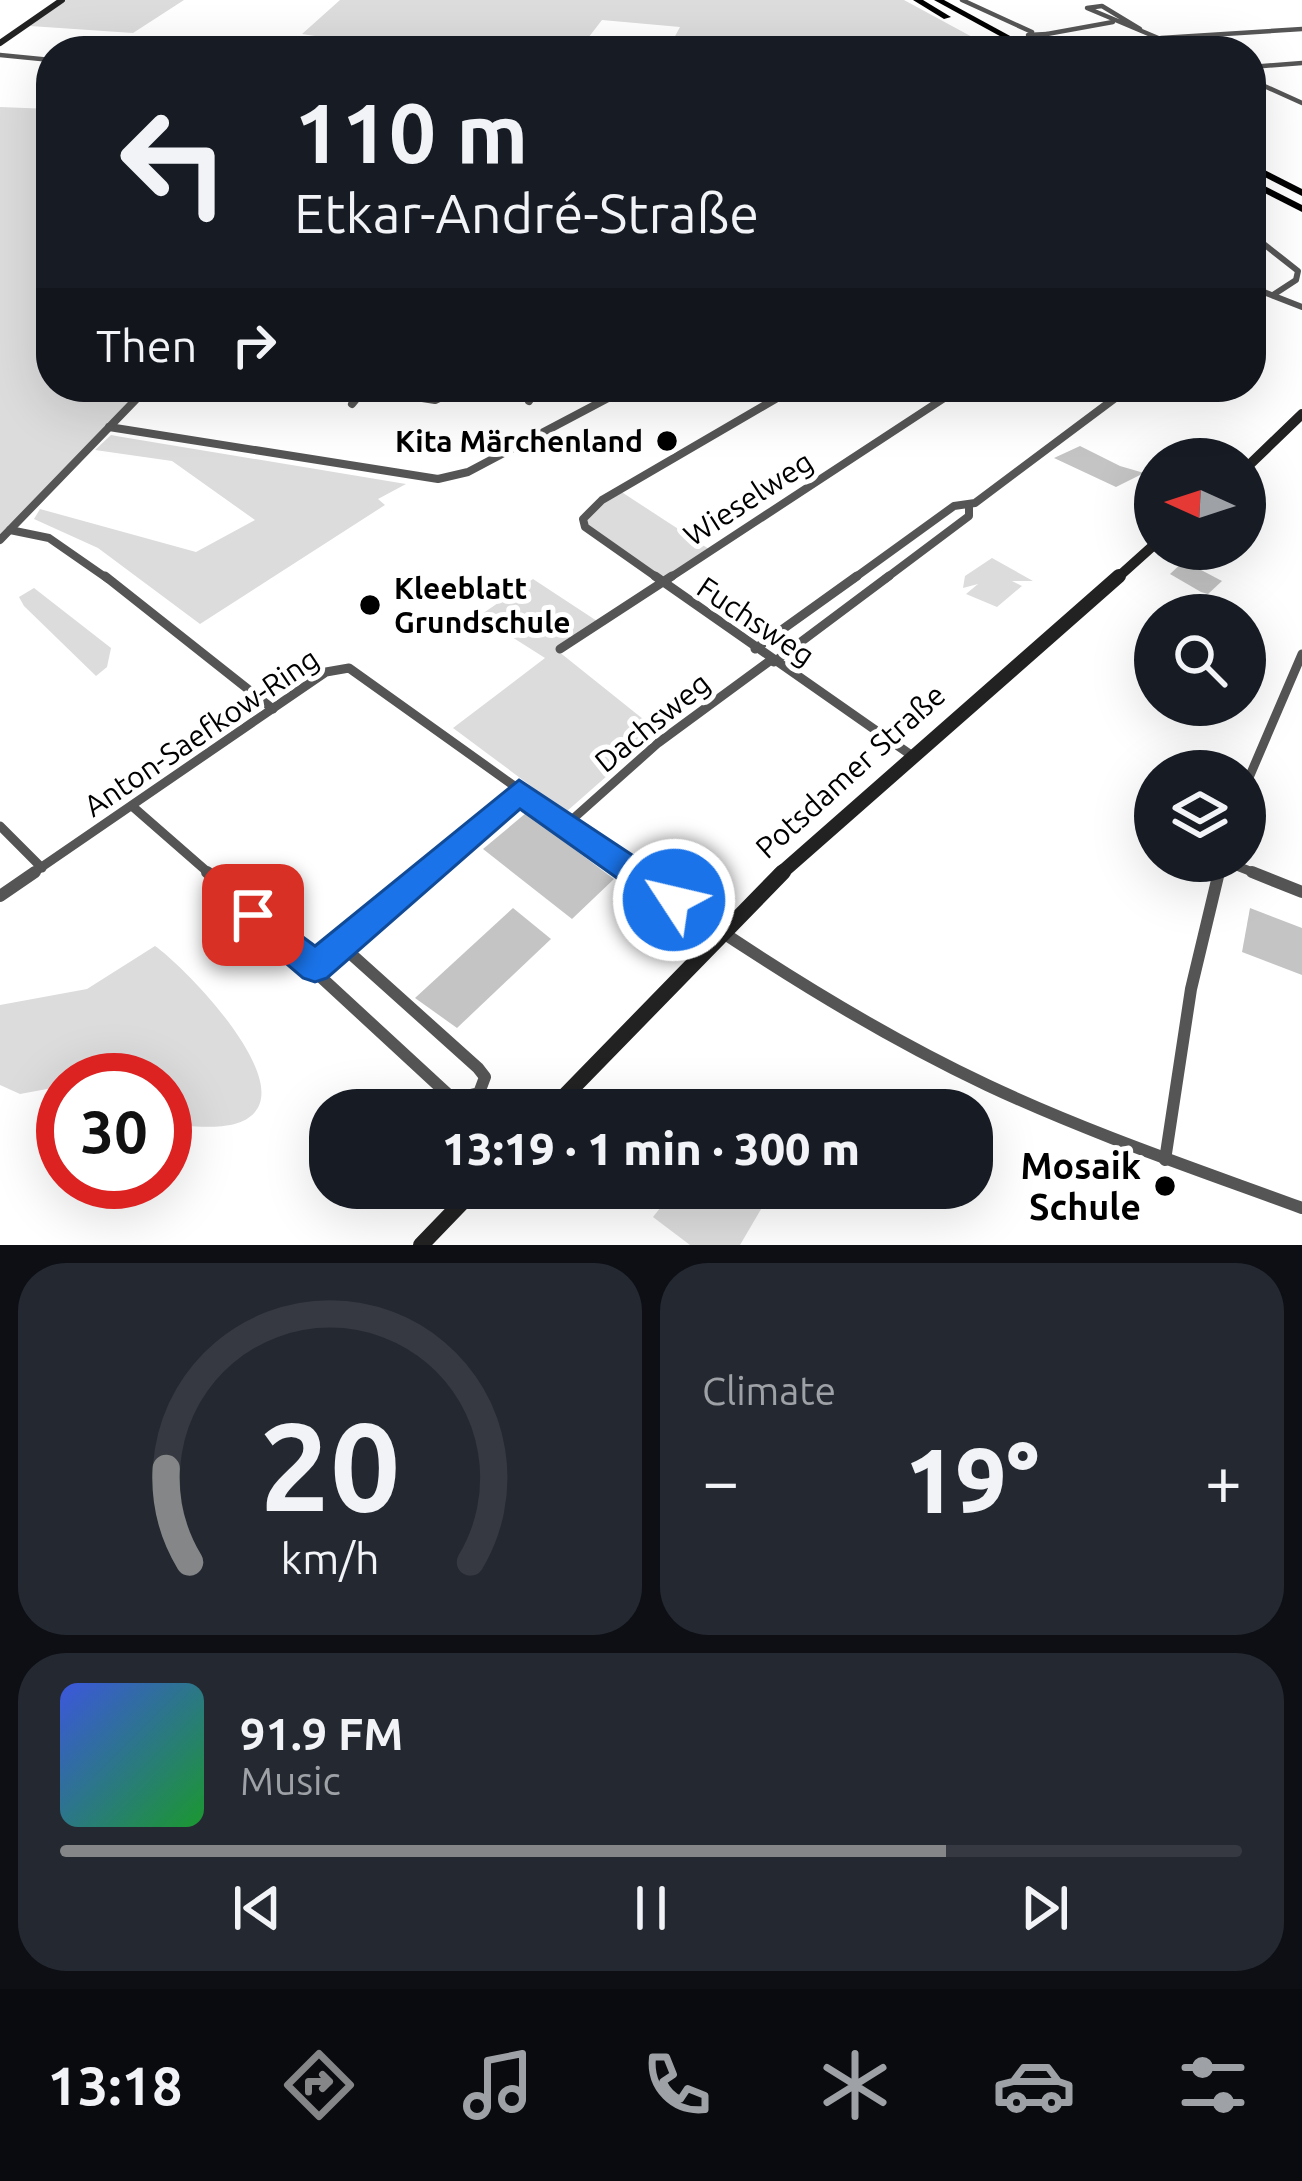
<!DOCTYPE html>
<html lang="en">
<head>
<meta charset="utf-8">
<style>
	:root { --surface:#171b24; --page:#242831; --text:#f1f3f6; --muted:#9ea1a6; --line:#363941; --accent:#858687 }
	body { margin:0; font-family:Ubuntu,sans-serif; background:var(--page); color:var(--text); height:100vh; display:flex; flex-direction:column; font-size:45px; white-space:nowrap }
	* { box-sizing:border-box; margin:0 }
	p { font-size:39px; color:var(--muted) }
	.icon { flex:none; width:66px; height:66px; fill:none; stroke:currentColor; stroke-width:2; stroke-linecap:round; stroke-linejoin:round }
	.map { position:relative; height:1245px; overflow:hidden }
	.drawer { display:flex; flex-direction:column; gap:18px; padding:18px; background:#0d0f14; flex:1 }
	.drawer>* { flex:none }
	.top-card { position:absolute; left:36px; top:36px; width:1230px; height:366px; border-radius:48px; box-shadow:0 12px 48px #0002; background:#171b24; color:var(--text); overflow:hidden }
	.needle { width:78px; rotate:273deg }
	.tools { position:absolute; left:1134px; top:438px; display:grid; gap:24px }
	.tools a { display:grid; place-items:center; width:132px; height:132px; border-radius:50%; background:var(--surface); box-shadow:0 12px 48px #0002; font-size:60px }
	.speed { position:absolute; left:36px; top:1053px; display:flex; gap:24px; font-size:60px; font-weight:700; text-align:center }
	.speed>* { display:grid; place-content:center; width:156px; height:156px; border-radius:50%; background:var(--surface); box-shadow:0 12px 48px #0002; line-height:1 }
	.speed .limit { border:18px solid #d22; background:#fff; color:#111 }
	.pin { position:absolute; display:grid; place-items:center; width:102px; height:102px; color:#fff; margin:-51px; border-radius:24px; box-shadow:0 6px 18px #0006 }
	.me { position:absolute; width:132px; margin:-66px; rotate:305deg; stroke-linejoin:round; filter:drop-shadow(0 0 9px #0008) }
	.turn { display:flex; align-items:center; gap:42px; height:252px; padding:0 60px; font-size:54px }
	.turn .icon { width:156px; height:156px; stroke-width:2.5 }
	.turn b { display:block; font-size:84px; line-height:102px }
	.then { display:flex; align-items:center; height:114px; padding:0 60px; background:#0003; gap:24px; font-size:45px }
	.big { font-size:90px; font-weight:800; line-height:1.1 }
	.drawer .card { flex:1; display:flex; flex-direction:column; justify-content:center; gap:18px; min-width:0; padding:0 42px; border-radius:48px; background:var(--page) }
	.drawer .dial { align-items:center; gap:0 }
	.dial svg { height:312px; overflow:visible; fill:none; stroke:var(--line); stroke-width:7; stroke-linecap:round; text-anchor:middle }
	.dial text { fill:var(--text); stroke:none }
	.song { display:flex; align-items:center; gap:36px }
	.cover { width:144px; height:144px; border-radius:18px; background:linear-gradient(135deg,hsl(230 70% 55%),hsl(130 70% 35%)) }
	.played { height:12px; border-radius:6px; background:linear-gradient(90deg,var(--accent) 75%,var(--line) 75%) }
	.keys { display:flex; justify-content:space-around; direction:ltr }
	.heat { display:flex; justify-content:space-between; align-items:center; font-size:66px; direction:ltr }
	.drawer .tiles { flex:1; display:grid; gap:18px; grid-template-columns:1fr 1fr }
	.card:last-child { grid-column:span 2 }
	.trip { position:absolute; left:309px; top:1089px; width:684px; height:120px; border-radius:48px; background:var(--surface); box-shadow:0 12px 48px #0002; font-weight:800; line-height:120px; text-align:center }
	.tab-bar { display:flex; height:192px; justify-content:space-around; align-items:center; background:#090b0e; color:var(--muted) }
	.tab-bar .icon { width:84px; height:84px }
	.tab-bar .selected { color:var(--accent) }
	.tab-bar b { font-size:54px; color:var(--text) }
	.map>svg:first-child { display:block }
	.green { fill:#dcdcdc }
	.building { fill:#c4c4c4 }
	.lines { fill:none; stroke-linecap:round; stroke-linejoin:round }
	.street-far4 { stroke:#555; stroke-width:4.5 }
	.street-far3 { stroke:#555; stroke-width:6 }
	.street-far2 { stroke:#555; stroke-width:8 }
	.street-far1 { stroke:#555; stroke-width:9 }
	.street { stroke:#555; stroke-width:12 }
	.secondary-far3 { stroke:#222; stroke-width:6 }
	.secondary-far2 { stroke:#222; stroke-width:10 }
	.secondary-far1 { stroke:#222; stroke-width:14 }
	.secondary { stroke:#222; stroke-width:16 }
	.highway { fill:#000; fill-rule:evenodd }
	.route { fill:#1a73e8; stroke:#114b97; stroke-width:3 }
	.poi-dot { fill:#000; stroke:#fff; stroke-width:4.5 }
	.labels { text-anchor:middle; dominant-baseline:central; stroke-width:10; stroke-linejoin:round; paint-order:stroke }
	.poi-label { font-size:30px; font-weight:bold; fill:#000; stroke:#fff; text-anchor:end }
	.street-label { font-size:30px; fill:#000; stroke:#fff }
	.near-poi-label { font-size:36px; font-weight:bold; fill:#000; stroke:#fff; text-anchor:end }
</style>
</head>
<body>
<div class="map">
<svg width="1302" height="1245" viewBox="0 0 1302 1245">
	<rect width="100%" height="100%" fill="#fff"/>
	<g class="green">
		<polygon points="66,0 184,0 133,33 30,26"/>
		<polygon points="340,0 904,0 987,45 954,51 667,51 680,27 602,20 578,51 299,51 315,36 302,34"/>
		<polygon points="0,107 51,109 51,387 144,387 0,540"/>
		<polygon points="111,435 122,437 406,484 378,499 385,505 200,624 98,548 34,519 40,509 196,552 255,520 172,461 95,450"/>
		<polygon points="620,491 712,551 661,584 585,527 591,508"/>
		<polygon points="992,558 1033,581 1012,581 1022,586 997,607 966,594 978,584 963,588 965,576"/>
		<polygon points="533,579 600,623 558,651 658,731 566,812 453,728 545,658 479,616"/>
		<polygon points="34,588 111,648 107,667 96,676 24,606 19,597"/>
		<path d="M155,946C185,967 288,1073 255,1112C237,1134 191,1125 165,1125V1080H63V1086L20,1094L0,1085V1005L87,989Z"/>
		<polygon points="676,1188 760,1188 764,1204 740,1245 690,1245 653,1217"/>
	</g>
	<g class="building">
		<polygon points="1080,446 1120,466 1144,473 1116,487 1054,458"/>
		<polygon points="1184,561 1222,581 1208,594 1201,592 1170,574"/>
		<polygon points="526,813 614,879 572,919 483,849"/>
		<polygon points="513,908 551,939 457,1028 415,998"/>
		<polygon points="1250,908 1302,928 1302,975 1242,952"/>
	</g>
	<g class="lines">
		<g class="street-far4">
			<polyline points="962,0 1032,32"/>
			<polyline points="1140,29 1102,6 1087,8 1189,51"/>
			<polygon points="1047,34 1045,39 1028,35"/>
			<polyline points="1047,34 1113,22"/>
			<polyline points="1161,38 1302,29"/>
			<polyline points="962,51 1030,38"/>
			<polyline points="0,55 51,60"/>
			<polyline points="1251,67 1302,63"/>
			<polyline points="1251,80 1302,103"/>
		</g>
		<g class="street-far3">
			<polyline points="1251,234 1298,271 1296,280 1273,295"/>
			<polyline points="1251,287 1302,307"/>
		</g>
		<g class="street-far2">
			<polyline points="365,389 435,400 448,394 429,387"/>
			<polyline points="225,391 237,387"/>
			<polyline points="529,401 537,387"/>
			<polyline points="352,404 366,387"/>
			<polyline points="109,427 438,479 468,472 629,387"/>
			<polyline points="10,530 49,538 108,579"/>
			<polyline points="0,540 148,387"/>
			<polyline points="659,579 585,527 583,519 602,500 796,387"/>
			<polyline points="668,579 961,387"/>
			<polyline points="853,579 954,506 975,503 1130,387"/>
			<polyline points="885,579 969,516 969,506"/>
		</g>
		<g class="street-far1">
			<polyline points="105,576 273,709"/>
			<polyline points="655,576 911,755"/>
			<polyline points="560,649 672,576"/>
			<polyline points="755,649 857,576"/>
			<polyline points="774,662 889,576"/>
			<polyline points="1245,787 1302,654"/>
			<polyline points="132,806 211,875"/>
			<polyline points="566,825 658,743 771,660"/>
			<polyline points="0,826 42,868"/>
			<polyline points="1224,861 1260,875"/>
			<polyline points="30,875 326,672 349,668 639,875"/>
			<polyline points="422,875 519,792"/>
			<polyline points="1219,875 1222,861"/>
		</g>
		<g class="street">
			<polyline points="207,872 453,1099 479,1093 485,1077 478,1068 341,945"/>
			<path d="M635,872C746,951 864,1027 987,1085C1089,1133 1196,1169 1302,1208"/>
			<polyline points="1252,872 1302,892"/>
			<polyline points="0,896 35,872"/>
			<polyline points="315,967 425,872"/>
			<polyline points="1165,1160 1191,989 1219,872"/>
		</g>
		<polyline class="secondary-far3" points="0,43 62,0"/>
		<g class="secondary-far2">
			<polyline points="1245,469 1302,414"/>
			<polyline points="1116,579 1155,544"/>
		</g>
		<polyline class="secondary-far1" points="779,875 1119,576"/>
		<g class="secondary">
			<polyline points="551,1110 783,872"/>
			<polyline points="421,1245 476,1188"/>
		</g>
		<g class="highway">
			<polygon points="913,0 923,0 951,17 944,19"/>
			<polygon points="934,0 944,0 1038,51 1027,51"/>
			<polygon points="1251,163 1302,189 1302,196 1251,170"/>
			<polygon points="1251,179 1302,205 1302,212 1251,186"/>
		</g>
	</g>
	<polygon class="route" points="519,780 685,890 690,900 685,910 662,910 520,809 327,978 315,982 303,978 241,925 236,915 241,904 253,900 315,946"/>
	<g class="poi-dot">
		<circle cx="667" cy="441" r="12"/>
		<circle cx="370" cy="605" r="12"/>
		<circle cx="1165" cy="1186" r="12"/>
	</g>
	<g class="labels">
		<g class="poi-label">
			<text x="643" y="441">Kita Märchenland</text>
			<text x="394" y="588" text-anchor="start">Kleeblatt<tspan x="394" dy="34">Grundschule</tspan></text>
		</g>
		<g class="street-label">
			<text transform="translate(748 498) rotate(-33)">Wieselweg</text>
			<text transform="translate(756 621) rotate(34)">Fuchsweg</text>
			<text transform="translate(652 722) rotate(-39)">Dachsweg</text>
			<text transform="translate(201 732) rotate(-34)">Anton-Saefkow-Ring</text>
			<text transform="translate(850 771) rotate(-42)">Potsdamer Straße</text>
		</g>
		<g class="near-poi-label">
			<text x="1141" y="1165">Mosaik<tspan x="1141" dy="41">Schule</tspan></text>
		</g>
	</g>
</svg>
<div class="tools">
<a><svg class="needle" viewBox="-14 -14 28 28"><path d="M0-13l5 13h-10z" fill="#e53935"/><path d="M0 13l5-13h-10z" fill="#9ea1a6"/></svg></a>
<a><svg class="icon" aria-label="search" viewBox="0 0 24 24"><circle cx="10" cy="10" r="6"/><path d="M15 15l6 6"/></svg></a>
<a><svg class="icon" aria-label="layers" viewBox="0 0 24 24"><path d="M12 4l9 5-9 5-9-5zM3 14l9 5 9-5"/></svg></a>
</div>
<div class="speed"><div class="limit">30</div></div>
<div class="pin" style="left:253px;top:915px;background:#d93025"><svg class="icon" aria-label="arrive" viewBox="0 0 24 24"><path d="M6 21V4h12l-3 4 3 4H6"/></svg></div>
<svg class="me" style="left:674px;top:900px" viewBox="-20 -20 40 40"><circle r="17" fill="#1a73e8" stroke="#fff" stroke-width="3"/><path d="M0-11L8 9 0 5-8 9z" fill="#fff"/></svg>
<div class="trip">13:19 · 1 min · 300 m</div>
<div class="top-card">
<div class="turn"><svg class="icon" aria-label="left" viewBox="0 0 24 24"><path d="M17 20v-9H6M10 6l-5 5 5 5"/></svg><div><b>110 m</b>Etkar-André-Straße</div></div>
<div class="then">Then<svg class="icon" aria-label="right" viewBox="0 0 24 24"><path d="M7 20v-9h11M14 6l5 5-5 5"/></svg></div>
</div>
</div>
<section class="drawer">
<div class="tiles">
<div class="card dial"><svg viewBox="0 0 100 80">
<path d="M14 69A42 42 0 1 1 86 69"/>
<path d="M14 69A42 42 0 0 1 8 45" stroke="#858687"/>
<text x="50" y="56" font-size="32" font-weight="700">20</text>
<text x="50" y="72" font-size="11">km/h</text>
</svg></div>
<div class="card"><p>Climate</p>
<div class="heat"><a>−</a><b class="big">19°</b><a>+</a></div>
</div>
<div class="card">
<div class="song"><i class="cover"></i><div><b>91.9 FM</b><p>Music</p></div></div>
<div class="played"></div>
<div class="keys"><svg class="icon" aria-label="previous" viewBox="0 0 24 24"><path d="M18 5L8 12l10 7zM5 5v14"/></svg><svg class="icon" aria-label="pause" viewBox="0 0 24 24"><path d="M8 5v14M16 5v14"/></svg><svg class="icon" aria-label="next" viewBox="0 0 24 24"><path d="M6 5l10 7-10 7zM19 5v14"/></svg></div>
</div>
</div>
</section>
<nav class="tab-bar">
<b>13:18</b>
<svg class="icon selected" aria-label="directions" viewBox="0 0 24 24"><path d="M12 3l9 9-9 9-9-9zM9 14v-3h6M13 9l2 2-2 2"/></svg>
<svg class="icon" aria-label="music" viewBox="0 0 24 24"><path d="M9 18V5l10-2v13"/><circle cx="6" cy="18" r="3"/><circle cx="16" cy="16" r="3"/></svg>
<svg class="icon" aria-label="phone" viewBox="0 0 24 24"><path d="M5 4h4l2 5-3 2q2 4 5 5l2-3 5 2v4C11 20 4 13 5 4z"/></svg>
<svg class="icon" aria-label="climate" viewBox="0 0 24 24"><path d="M12 3v18M4 7l16 10M4 17L20 7"/></svg>
<svg class="icon" aria-label="car" viewBox="0 0 24 24"><path d="M5 17H2v-5l4-1 3-4h7l3 4 3 1v5h-3M9 17h6M6 11h13"/><circle cx="7" cy="17" r="2"/><circle cx="17" cy="17" r="2"/></svg>
<svg class="icon" aria-label="filters" viewBox="0 0 24 24"><path d="M4 7h16M4 17h16"/><circle cx="9" cy="7" r="2"/><circle cx="15" cy="17" r="2"/></svg>
</nav>
</body>
</html>
